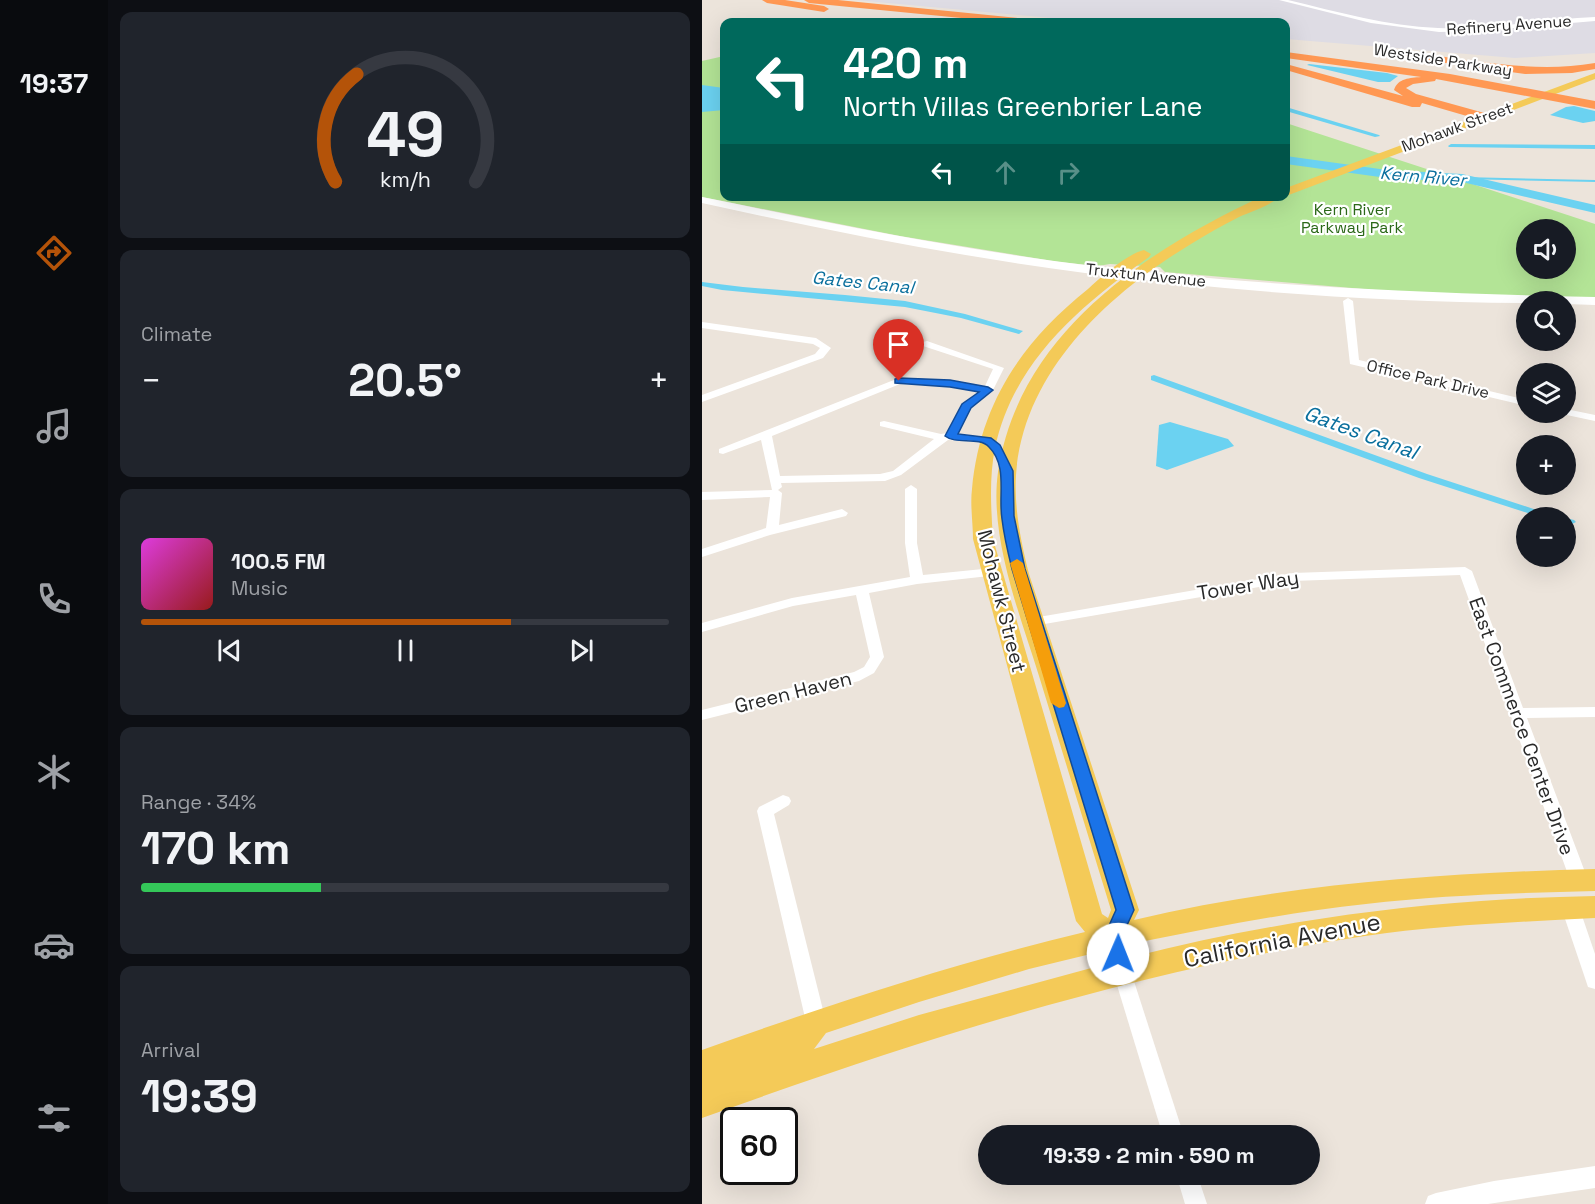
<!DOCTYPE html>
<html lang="en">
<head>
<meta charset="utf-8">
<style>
	:root { --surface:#171b24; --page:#20242c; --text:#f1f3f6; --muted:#9ea1a6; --line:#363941; --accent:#b45309 }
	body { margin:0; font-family:"Space Grotesk",sans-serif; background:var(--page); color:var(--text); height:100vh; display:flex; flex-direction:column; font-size:22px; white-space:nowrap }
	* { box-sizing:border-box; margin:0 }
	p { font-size:20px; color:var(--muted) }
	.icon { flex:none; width:33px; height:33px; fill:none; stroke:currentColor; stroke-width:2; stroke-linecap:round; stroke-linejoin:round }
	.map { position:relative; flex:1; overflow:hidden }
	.panel { display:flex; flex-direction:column; gap:12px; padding:12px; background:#0d0f14; width:594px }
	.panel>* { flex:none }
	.banner { position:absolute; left:18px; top:18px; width:570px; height:183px; border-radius:12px; box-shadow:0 6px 24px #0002; background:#00695c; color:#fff; overflow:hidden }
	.tools { position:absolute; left:814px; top:219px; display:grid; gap:12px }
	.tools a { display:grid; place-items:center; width:60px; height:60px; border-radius:50%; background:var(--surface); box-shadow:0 6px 24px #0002; font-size:30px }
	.speed { position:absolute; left:18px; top:1107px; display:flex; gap:12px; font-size:30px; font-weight:700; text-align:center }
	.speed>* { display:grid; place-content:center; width:78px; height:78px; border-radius:50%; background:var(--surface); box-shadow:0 6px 24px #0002; line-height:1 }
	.speed .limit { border:3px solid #111; border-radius:9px; background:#fff; color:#111 }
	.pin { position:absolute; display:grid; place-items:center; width:51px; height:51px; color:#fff; margin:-62px -26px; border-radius:50% 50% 50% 0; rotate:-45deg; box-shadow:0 0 6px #0007 }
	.pin .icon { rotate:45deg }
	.me { position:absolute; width:66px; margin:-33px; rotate:1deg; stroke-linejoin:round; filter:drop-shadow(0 0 4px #0008) }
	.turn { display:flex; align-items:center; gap:21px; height:126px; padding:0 24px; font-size:27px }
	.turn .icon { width:78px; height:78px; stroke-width:2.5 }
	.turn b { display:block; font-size:42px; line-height:51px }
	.lanes { display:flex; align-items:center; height:57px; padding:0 24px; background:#0003; justify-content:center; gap:30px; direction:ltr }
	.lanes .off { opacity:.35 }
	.big { font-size:45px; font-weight:700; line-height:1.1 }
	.panel .widget { flex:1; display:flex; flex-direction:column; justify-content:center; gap:9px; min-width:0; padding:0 21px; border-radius:12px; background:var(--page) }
	.panel .dial { align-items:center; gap:0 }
	.dial svg { height:156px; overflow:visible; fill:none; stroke:var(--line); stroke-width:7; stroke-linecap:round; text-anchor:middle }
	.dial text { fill:var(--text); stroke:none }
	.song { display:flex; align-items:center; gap:18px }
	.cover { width:72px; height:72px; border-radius:9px; background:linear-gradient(135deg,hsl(300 70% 55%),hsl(0 70% 35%)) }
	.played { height:6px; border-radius:3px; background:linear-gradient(90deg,var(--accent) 70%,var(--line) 70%) }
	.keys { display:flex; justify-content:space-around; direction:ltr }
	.heat { display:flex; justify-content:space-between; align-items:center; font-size:33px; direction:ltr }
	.charge { height:9px; border-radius:4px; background:linear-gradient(90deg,#34c759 34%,var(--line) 0) }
	.trip { position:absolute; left:276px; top:1125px; width:342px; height:60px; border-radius:30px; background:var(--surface); box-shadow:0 6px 24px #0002; font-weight:700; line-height:60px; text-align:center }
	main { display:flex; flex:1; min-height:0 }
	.tabs { display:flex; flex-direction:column; width:108px; justify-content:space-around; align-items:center; background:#090b0e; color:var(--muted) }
	.tabs .icon { width:42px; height:42px }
	.tabs .active { color:var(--accent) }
	.tabs b { font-size:27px; color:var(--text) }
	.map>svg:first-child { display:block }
	.industrial { fill:#dedce4 }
	.green { fill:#b3e496; fill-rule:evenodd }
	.water { fill:#6bd2f1 }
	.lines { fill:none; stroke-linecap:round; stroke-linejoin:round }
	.stream { stroke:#6bd2f1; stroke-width:2 }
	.canal { fill:#6bd2f1; fill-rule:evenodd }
	.river { fill:#6bd2f1; fill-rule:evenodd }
	.minor { fill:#fff; fill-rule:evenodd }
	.secondary { fill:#fff; fill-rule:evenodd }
	.primary { fill:#f4ca58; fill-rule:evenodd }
	.motorway { fill:#ff9853; fill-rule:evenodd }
	.route { fill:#1a73e8; stroke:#114b97; stroke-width:1.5 }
	.slow { fill:#f59e0b }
	.labels { text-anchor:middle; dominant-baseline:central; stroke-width:4.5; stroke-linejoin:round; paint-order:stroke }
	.far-street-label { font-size:16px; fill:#292929; stroke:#fff }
	.far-park-label { font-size:16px; fill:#2b6818; stroke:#fff }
	.far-water-label { font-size:18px; font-style:italic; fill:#0a6f9d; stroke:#fff }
	.street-label { font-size:20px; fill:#292929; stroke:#fff }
	.water-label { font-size:21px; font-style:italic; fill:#0a6f9d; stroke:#fff }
	.near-street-label { font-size:24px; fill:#292929; stroke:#fff }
</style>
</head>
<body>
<main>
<nav class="tabs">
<b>19:37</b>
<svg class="icon active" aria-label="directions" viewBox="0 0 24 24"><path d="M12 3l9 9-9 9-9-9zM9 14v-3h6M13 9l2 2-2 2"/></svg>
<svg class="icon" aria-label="music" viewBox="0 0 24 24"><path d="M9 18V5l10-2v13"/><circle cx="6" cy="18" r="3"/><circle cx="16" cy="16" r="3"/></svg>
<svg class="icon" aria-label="phone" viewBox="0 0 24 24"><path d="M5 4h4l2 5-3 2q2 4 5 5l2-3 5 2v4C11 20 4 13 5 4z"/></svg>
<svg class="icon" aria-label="climate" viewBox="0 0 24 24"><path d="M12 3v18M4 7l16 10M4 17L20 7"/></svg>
<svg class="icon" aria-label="car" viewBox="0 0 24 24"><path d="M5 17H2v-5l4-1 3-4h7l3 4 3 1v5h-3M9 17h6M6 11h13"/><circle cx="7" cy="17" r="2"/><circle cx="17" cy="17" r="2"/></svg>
<svg class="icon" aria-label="filters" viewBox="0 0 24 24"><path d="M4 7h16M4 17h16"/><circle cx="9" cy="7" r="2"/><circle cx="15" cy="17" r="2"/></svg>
</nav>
<section class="panel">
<div class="widget dial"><svg viewBox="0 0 100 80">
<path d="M14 69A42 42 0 1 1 86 69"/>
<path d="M14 69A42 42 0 0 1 25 14" stroke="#b45309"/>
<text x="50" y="56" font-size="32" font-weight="700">49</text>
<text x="50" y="72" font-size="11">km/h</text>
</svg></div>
<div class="widget"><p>Climate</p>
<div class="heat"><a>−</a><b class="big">20.5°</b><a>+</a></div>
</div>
<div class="widget">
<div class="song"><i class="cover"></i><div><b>100.5 FM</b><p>Music</p></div></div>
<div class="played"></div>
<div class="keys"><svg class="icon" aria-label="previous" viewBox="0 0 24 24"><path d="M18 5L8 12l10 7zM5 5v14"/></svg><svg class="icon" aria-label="pause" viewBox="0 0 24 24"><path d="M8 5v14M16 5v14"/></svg><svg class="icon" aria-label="next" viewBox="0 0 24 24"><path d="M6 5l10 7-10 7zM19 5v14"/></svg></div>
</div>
<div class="widget"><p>Range · 34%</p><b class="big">170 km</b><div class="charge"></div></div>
<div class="widget"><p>Arrival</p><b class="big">19:39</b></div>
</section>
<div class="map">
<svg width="893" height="1204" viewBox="0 0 893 1204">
	<rect width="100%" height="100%" fill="#ece4db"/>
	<polygon class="industrial" points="153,0 893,0 893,53 813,58 584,39 584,22 393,22"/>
	<path class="green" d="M22,56V196H584V123L893,224V298L709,293L463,272L458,267L408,264L396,266L357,262L198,236L0,197V61ZM825,230H864V268H825Z"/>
	<g class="water">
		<polygon points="607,64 685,73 696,76 688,82 676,82 605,65"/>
		<polygon points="0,85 22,88 22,110 0,112"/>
		<polygon points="872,106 893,111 893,121 881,123 848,115 864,107"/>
		<polygon points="468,422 526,439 532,446 465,470 454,466 457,425"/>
	</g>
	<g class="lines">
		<polyline class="stream" points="760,178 893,181"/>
		<g class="canal">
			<polygon points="584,107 677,135 678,136 673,137 584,111"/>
			<polygon points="749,144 893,145 893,149 747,147 746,146"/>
			<polygon points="0,282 41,287 143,295 203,301 263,314 321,331 317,334 259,318 203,307 20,290 0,286"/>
			<polygon points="452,375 725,474 859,518 841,518 717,478 449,380 449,376"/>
			<polygon points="864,518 872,520 874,522 868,525 864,524"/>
		</g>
		<polygon class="river" points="584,156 685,170 760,174 893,205 893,213 760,182 685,178 584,164"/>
		<g class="minor">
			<path d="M577,0H586C636,12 685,26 736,28C789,30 841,19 893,17V21L777,31L737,32L669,23Z"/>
			<polygon points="646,298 651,301 657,360 825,400 825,406 648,364 641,301"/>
			<polygon points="0,322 114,338 129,348 121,358 0,402 0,395 113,354 118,348 111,344 0,328"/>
			<path d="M225,341L302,368L290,392L269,408L256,434L289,438V442L246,440L199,475L183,481L79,483L80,487L76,490L80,493L77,525L140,509L146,513L144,516L68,535L0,557V549L64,528L68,497L0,500V492L70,490L59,440L21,454L17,453V449L197,378L248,381L283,386L291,369L221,346V342ZM198,384L248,387L277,392L260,404L245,433L239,434L182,421L178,422V426L232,439L191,471L178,474L78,476L70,436Z"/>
			<polygon points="864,409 893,415 893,421 860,414 859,412 864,412"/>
			<polygon points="209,485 215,489 215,543 221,575 291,568 298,572 296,575 215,584 167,593 182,657 172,673 157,681 0,720 0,710 152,672 162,667 168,657 154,595 91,606 0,632 0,623 90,598 208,577 203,543 203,489"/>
			<polygon points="763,567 770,571 821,708 893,707 893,717 825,718 886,880 883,885 877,887 871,885 868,880 758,575 591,581 331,626 324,622 331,618 591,573"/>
			<polygon points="81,795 87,797 89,801 87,805 72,814 124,1022 121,1028 114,1031 107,1028 104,1022 55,811 57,807"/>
			<polygon points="868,900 874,902 877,907 893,954 893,989 886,987 884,981 859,907 862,902"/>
			<polygon points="420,964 427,966 429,972 482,1136 461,1136 411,972 413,966"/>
			<polygon points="893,1166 893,1188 786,1204 723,1204 726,1196 734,1193 792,1181"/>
			<polygon points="474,1174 495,1174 505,1204 483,1204"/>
		</g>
		<path class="secondary" d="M0,197C127,223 254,249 383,265C552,286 723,293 893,297V305L864,304V302C849,302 832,303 821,303C675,302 527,291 383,273C254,256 127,231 0,203Z"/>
		<g class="primary">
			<polygon points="893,73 893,79 584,196 584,188"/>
			<path d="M561,196H578C568,206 550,211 537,217C521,225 505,234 489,244C406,294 321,372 314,475C312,509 319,542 327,574L437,910L432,920C583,884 738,873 893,869V891C817,893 740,895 664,904C588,912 513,927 438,942L427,945L430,957C544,928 662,909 779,901C817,898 855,897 893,896V918C816,922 739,925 663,936C435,970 216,1040 0,1118V1050C126,1005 252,963 383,932L374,921L271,539C271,523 268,505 270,489C278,403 320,342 386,289C399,277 425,254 442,250L449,254L447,257C379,305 311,362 293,448C287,478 289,508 291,539L400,914L406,918L409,910C385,832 361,754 337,676C318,615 287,537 296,472C317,333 443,251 561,196ZM401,951L404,964L217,1015L112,1049L124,1033L217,1002L327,969Z"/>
		</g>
		<g class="motorway">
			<polygon points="60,0 83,0 122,6 127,9 122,12 65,3"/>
			<polygon points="102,0 136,0 325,19 330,22 300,22 107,3"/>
			<path d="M584,52L748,74L893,101V109L734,79L733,81L711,84L704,88L714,94L786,114L788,117L782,121L720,103L718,107H710L584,70V64L701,96L692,90C696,78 708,78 719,77L584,58Z"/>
			<path d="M705,52C768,59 829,74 893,63V69L870,73L823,74L701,57L700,55Z"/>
		</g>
	</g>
	<path class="route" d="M197,378L248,380L286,387L291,390L269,408L256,434L289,438L298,445L311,471L312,516L323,569L432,910L420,936L425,954L422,960L416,962L409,960C399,938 405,930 414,910L310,569C306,553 302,536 300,519C296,495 306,466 287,447C277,436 254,445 243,436L260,404L277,392L248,387L193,383V379Z"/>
	<polygon class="slow" points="315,559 321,563 364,703 362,707 357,708 349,703 308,563"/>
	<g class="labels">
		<g class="far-street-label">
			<text transform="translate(807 25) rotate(-4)">Refinery Avenue</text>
			<text transform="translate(741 60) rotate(9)">Westside Parkway</text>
			<text transform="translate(755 127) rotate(-20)">Mohawk Street</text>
			<text transform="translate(444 275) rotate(6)">Truxtun Avenue</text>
			<text transform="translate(726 379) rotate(13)">Office Park Drive</text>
		</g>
		<g class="far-park-label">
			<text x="650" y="209">Kern River<tspan x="650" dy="18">Parkway Park</tspan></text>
		</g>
		<g class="far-water-label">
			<text transform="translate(721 176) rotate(5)">Kern River</text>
			<text transform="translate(161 282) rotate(6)">Gates Canal</text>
		</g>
		<g class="street-label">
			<text transform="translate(546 585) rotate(-9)">Tower Way</text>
			<text transform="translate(300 601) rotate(76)">Mohawk Street</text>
			<text transform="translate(91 692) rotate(-14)">Green Haven</text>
			<text transform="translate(820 726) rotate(70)">East Commerce Center Drive</text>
		</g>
		<g class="water-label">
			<text transform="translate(659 432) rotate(20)">Gates Canal</text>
		</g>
		<g class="near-street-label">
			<text transform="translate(580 940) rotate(-11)">California Avenue</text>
		</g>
	</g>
</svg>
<div class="tools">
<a><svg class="icon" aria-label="sound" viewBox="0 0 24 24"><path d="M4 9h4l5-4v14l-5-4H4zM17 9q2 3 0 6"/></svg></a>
<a><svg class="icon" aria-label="search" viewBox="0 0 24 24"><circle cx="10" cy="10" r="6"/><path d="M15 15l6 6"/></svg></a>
<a><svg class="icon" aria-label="layers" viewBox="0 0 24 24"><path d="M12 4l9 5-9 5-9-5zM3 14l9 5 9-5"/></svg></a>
<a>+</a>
<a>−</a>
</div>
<div class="speed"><div class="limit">60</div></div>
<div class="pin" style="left:197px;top:381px;background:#d93025"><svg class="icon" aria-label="arrive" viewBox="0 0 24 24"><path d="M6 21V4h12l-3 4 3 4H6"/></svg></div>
<svg class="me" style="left:416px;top:954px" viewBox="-20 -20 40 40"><circle r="19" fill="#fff"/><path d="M0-13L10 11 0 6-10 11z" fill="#1a73e8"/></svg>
<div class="trip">19:39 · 2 min · 590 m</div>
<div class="banner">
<div class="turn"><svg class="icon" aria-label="left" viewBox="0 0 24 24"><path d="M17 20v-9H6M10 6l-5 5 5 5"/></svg><div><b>420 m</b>North Villas Greenbrier Lane</div></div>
<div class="lanes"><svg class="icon" aria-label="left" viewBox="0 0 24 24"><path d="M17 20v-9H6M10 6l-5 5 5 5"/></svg><svg class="icon off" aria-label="ahead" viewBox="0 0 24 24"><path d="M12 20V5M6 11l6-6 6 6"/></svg><svg class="icon off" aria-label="right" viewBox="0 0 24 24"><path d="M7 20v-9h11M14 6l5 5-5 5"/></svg></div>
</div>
</div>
</main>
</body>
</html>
